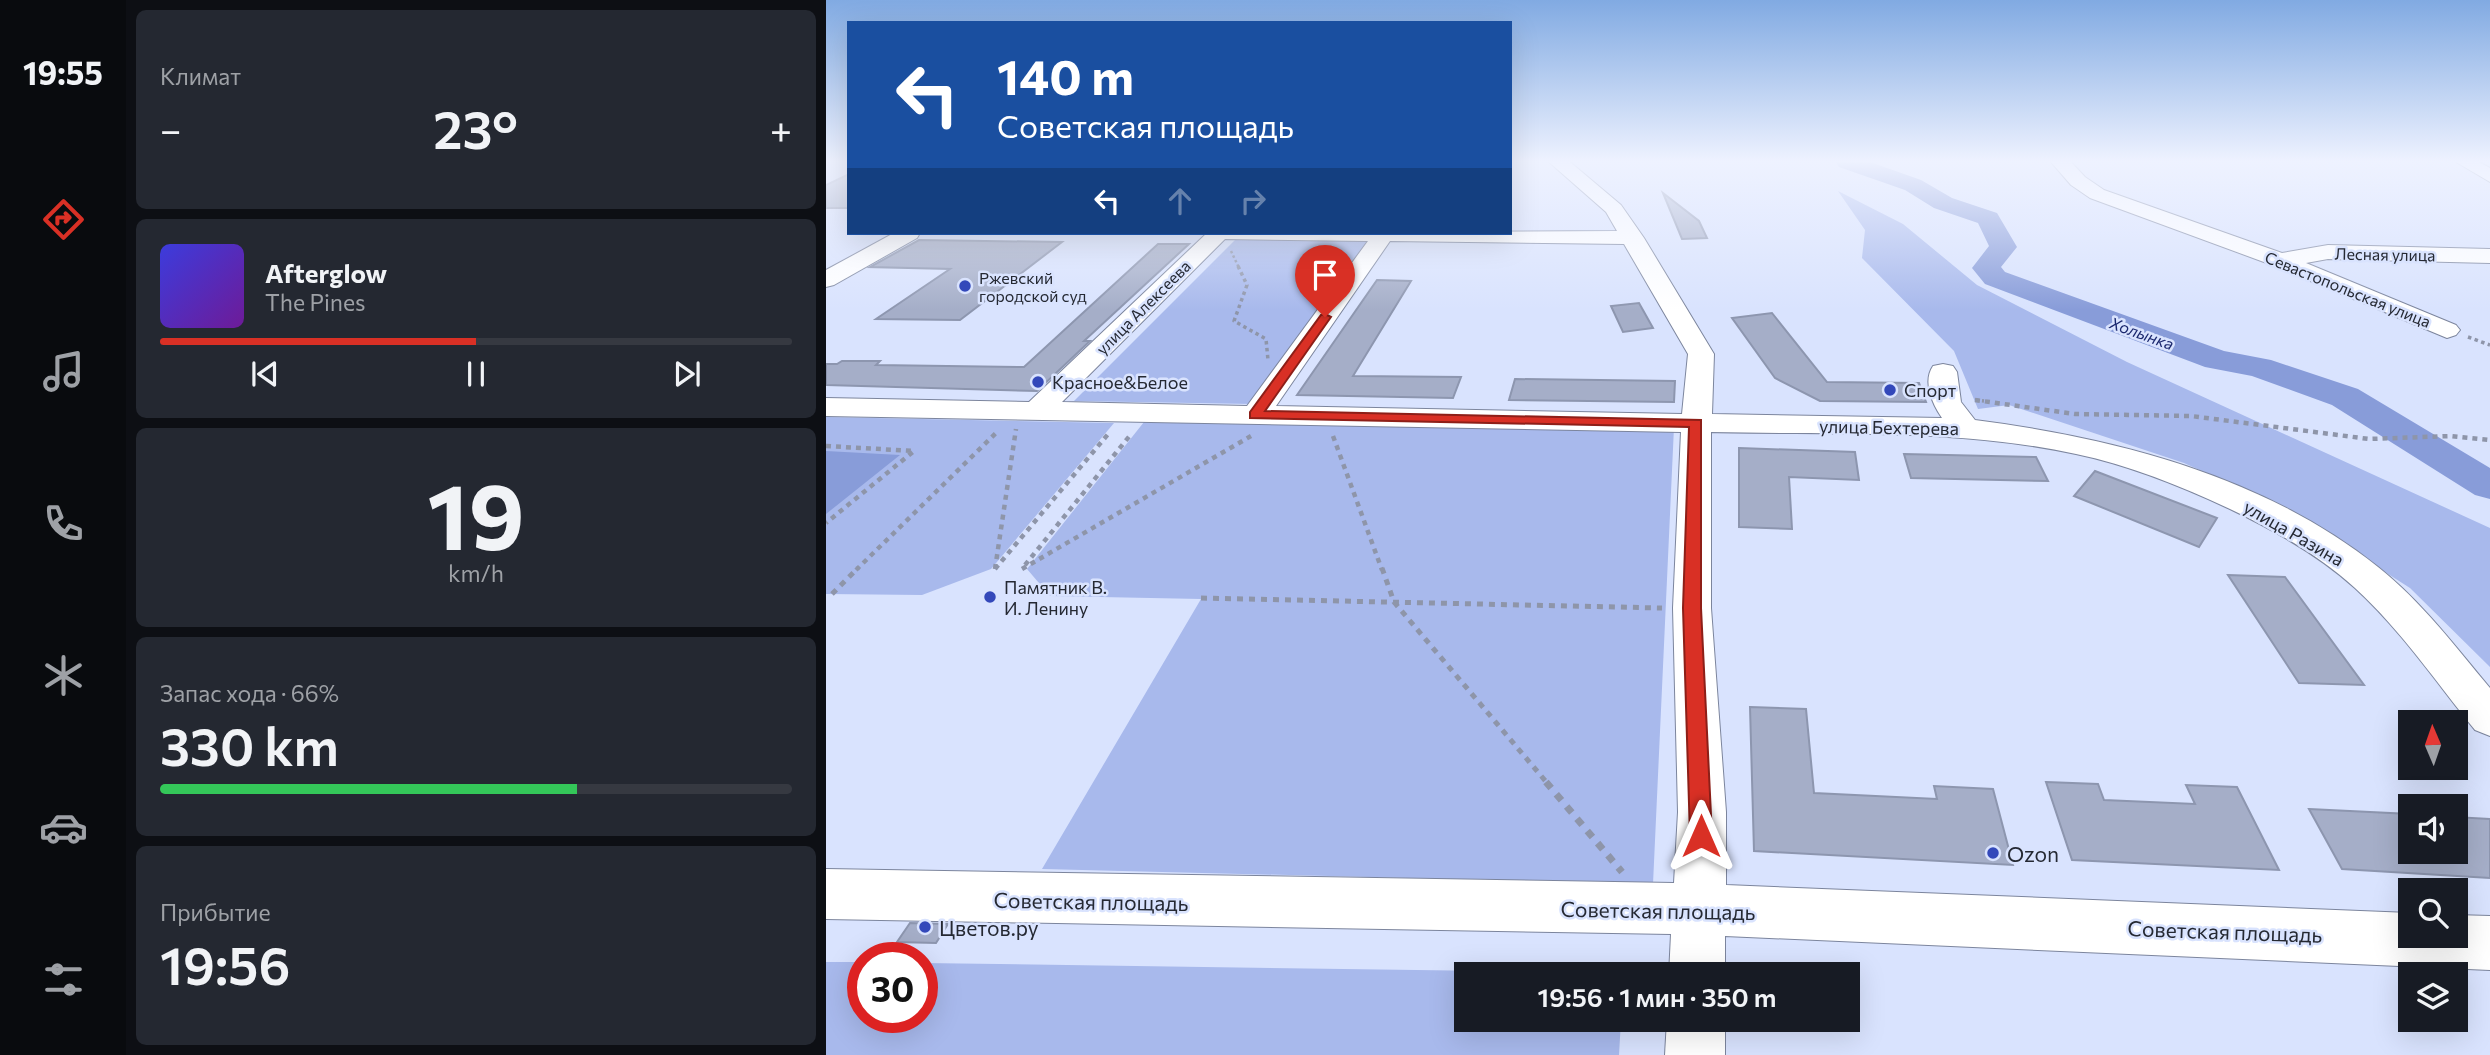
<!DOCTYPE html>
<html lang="ru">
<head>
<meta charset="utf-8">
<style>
	:root { --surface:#171b24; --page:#242831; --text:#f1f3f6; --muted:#9ea1a6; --line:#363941; --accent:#d93025 }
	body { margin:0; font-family:Commissioner,sans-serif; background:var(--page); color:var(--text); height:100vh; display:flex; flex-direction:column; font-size:26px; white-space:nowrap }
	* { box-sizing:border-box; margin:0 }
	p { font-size:23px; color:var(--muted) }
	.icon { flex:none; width:38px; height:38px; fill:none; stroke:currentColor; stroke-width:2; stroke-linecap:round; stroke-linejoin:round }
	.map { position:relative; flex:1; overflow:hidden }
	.panel { display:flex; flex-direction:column; gap:10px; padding:10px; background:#0d0f14; width:700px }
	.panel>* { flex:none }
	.banner { position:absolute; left:21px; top:21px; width:665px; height:214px; border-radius:0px; box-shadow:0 7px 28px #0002; background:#1a4fa0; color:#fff; overflow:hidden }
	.needle { width:46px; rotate:358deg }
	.buttons { position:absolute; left:1572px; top:710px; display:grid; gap:14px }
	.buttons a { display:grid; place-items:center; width:70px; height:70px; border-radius:0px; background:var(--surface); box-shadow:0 7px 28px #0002; font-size:35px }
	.speed { position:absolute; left:21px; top:942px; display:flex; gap:14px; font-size:35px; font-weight:700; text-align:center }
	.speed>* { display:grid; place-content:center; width:91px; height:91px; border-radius:50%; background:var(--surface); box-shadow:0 7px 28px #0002; line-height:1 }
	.speed .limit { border:10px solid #d22; background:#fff; color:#111 }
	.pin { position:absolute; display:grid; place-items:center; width:60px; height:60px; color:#fff; margin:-72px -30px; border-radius:50% 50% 50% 0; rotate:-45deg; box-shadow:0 0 7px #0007 }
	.pin .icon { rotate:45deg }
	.me { position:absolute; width:77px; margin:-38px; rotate:0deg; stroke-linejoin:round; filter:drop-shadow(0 0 5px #0008) }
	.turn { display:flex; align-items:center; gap:24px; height:147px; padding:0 35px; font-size:32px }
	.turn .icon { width:91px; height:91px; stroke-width:2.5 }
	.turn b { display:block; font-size:49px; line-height:60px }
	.lanes { display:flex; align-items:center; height:66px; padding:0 35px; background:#0003; justify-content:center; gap:35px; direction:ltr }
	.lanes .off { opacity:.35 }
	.big { font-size:52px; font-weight:600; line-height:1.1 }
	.panel .widget { flex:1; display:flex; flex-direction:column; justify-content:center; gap:10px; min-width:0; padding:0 24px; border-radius:10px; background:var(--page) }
	.panel .dial { align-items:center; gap:0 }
	.dial b { font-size:91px; line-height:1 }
	.song { display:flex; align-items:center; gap:21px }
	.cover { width:84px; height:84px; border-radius:10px; background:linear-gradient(135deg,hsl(240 70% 55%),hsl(280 70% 35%)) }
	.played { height:7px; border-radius:4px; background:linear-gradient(90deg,var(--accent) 50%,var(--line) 50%) }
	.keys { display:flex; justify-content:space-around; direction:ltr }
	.heat { display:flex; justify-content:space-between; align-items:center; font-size:38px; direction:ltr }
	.charge { height:10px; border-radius:5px; background:linear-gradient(90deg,#34c759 66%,var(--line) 0) }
	.trip { position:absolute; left:628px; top:962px; width:406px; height:70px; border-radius:0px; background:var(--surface); box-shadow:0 7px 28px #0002; font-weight:600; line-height:70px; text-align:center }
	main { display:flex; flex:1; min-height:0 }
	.menu { display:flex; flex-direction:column; width:126px; justify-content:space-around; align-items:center; background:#090b0e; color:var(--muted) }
	.menu .icon { width:49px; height:49px }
	.menu .on { color:var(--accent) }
	.menu b { font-size:32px; color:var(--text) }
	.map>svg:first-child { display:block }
	.green { fill:#a8b9ec }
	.water { fill:#889cd9 }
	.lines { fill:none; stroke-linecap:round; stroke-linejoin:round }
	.river { fill:#889cd9; fill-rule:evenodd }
	.building { fill:#a5aec8; stroke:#8d96af; stroke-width:2 }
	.minor-casing { stroke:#7c859d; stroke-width:2 }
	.path-far4 { stroke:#8e95a9; stroke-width:2.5; stroke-dasharray:2.5 2.5; stroke-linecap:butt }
	.path-far3 { stroke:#8e95a9; stroke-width:3.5; stroke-dasharray:3.5 3.5; stroke-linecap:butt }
	.path-far2 { stroke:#8e95a9; stroke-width:4.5; stroke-dasharray:5 5; stroke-linecap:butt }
	.path-far1 { stroke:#8e95a9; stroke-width:5; stroke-dasharray:6 6; stroke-linecap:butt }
	.path { stroke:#8e95a9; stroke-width:7; stroke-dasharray:8 8; stroke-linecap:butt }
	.minor { fill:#fff; fill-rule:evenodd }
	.route { fill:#d93025; stroke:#8d1f18; stroke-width:2 }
	.poi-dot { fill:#3348ba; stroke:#d9e3fe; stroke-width:2.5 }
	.labels { text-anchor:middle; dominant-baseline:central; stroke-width:5; stroke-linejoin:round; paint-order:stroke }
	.far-street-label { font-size:16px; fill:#252933; stroke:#d9e3fe }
	.far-poi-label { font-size:16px; fill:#252933; stroke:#d9e3fe; text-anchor:start }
	.far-water-label { font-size:16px; font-style:italic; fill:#1a276d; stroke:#d9e3fe }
	.poi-label { font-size:18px; fill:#252933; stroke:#d9e3fe; text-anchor:start }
	.street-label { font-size:18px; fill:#252933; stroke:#d9e3fe }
	.near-poi-label { font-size:21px; fill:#252933; stroke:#d9e3fe; text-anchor:start }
	.near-street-label { font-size:21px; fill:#252933; stroke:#d9e3fe }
</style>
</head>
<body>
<main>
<nav class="menu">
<b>19:55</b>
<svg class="icon on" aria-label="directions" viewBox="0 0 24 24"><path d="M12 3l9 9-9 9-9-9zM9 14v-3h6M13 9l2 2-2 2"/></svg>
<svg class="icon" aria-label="music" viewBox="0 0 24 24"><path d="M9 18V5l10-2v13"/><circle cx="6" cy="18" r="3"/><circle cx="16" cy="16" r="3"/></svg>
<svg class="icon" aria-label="phone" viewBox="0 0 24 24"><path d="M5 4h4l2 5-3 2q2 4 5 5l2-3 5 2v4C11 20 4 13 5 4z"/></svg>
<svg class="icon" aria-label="climate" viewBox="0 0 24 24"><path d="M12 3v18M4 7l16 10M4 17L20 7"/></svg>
<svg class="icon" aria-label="car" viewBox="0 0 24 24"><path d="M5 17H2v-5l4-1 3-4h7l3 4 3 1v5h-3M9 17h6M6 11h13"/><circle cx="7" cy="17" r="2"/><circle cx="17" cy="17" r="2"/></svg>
<svg class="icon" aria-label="filters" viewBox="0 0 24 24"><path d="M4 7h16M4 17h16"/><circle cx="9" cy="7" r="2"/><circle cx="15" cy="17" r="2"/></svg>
</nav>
<section class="panel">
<div class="widget"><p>Климат</p>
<div class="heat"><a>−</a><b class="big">23°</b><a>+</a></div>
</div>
<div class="widget">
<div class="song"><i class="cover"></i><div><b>Afterglow</b><p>The Pines</p></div></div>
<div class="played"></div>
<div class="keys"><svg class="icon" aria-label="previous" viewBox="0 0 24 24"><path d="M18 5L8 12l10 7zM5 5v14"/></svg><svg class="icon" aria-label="pause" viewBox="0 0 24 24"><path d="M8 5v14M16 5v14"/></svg><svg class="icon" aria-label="next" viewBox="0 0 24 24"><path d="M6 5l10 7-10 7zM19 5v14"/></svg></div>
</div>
<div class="widget dial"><b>19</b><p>km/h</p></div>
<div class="widget"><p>Запас хода · 66%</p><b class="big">330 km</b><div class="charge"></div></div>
<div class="widget"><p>Прибытие</p><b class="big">19:56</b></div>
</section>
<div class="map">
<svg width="1664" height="1055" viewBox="0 0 1664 1055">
	<rect width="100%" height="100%" fill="#d9e3fe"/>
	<g class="green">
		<polygon points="1012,191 1077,224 1151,285 1301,362 1664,528 1664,667 1584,588 1460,509 1358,463 1183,405 1152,409 1128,351 1036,258 1039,230"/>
		<polygon points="410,239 543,241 426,404 248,401"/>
		<polygon points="0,417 288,423 165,569 96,595 0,594"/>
		<polygon points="318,422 848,427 827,884 216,869 375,599 224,596 201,569"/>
		<polygon points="0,962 37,962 37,1017 96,1017 96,963 798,973 640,975 640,1020 795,1020 793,1055 0,1055"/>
	</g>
	<polygon class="water" points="0,451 74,455 0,514"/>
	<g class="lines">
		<polygon class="river" points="1010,162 1044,162 1095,180 1126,198 1171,213 1191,247 1175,267 1179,272 1398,351 1445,360 1532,389 1664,468 1664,499 1649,495 1506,405 1426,376 1379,367 1159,284 1146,268 1163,246 1152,223 1108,208 1079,190 1013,167"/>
	</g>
	<g class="building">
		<polygon points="23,174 23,208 0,208 0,185"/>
		<polygon points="837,193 873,221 881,238 856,239"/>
		<polygon points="93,240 236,242 134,320 50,319 124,269 44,267"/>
		<polygon points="332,244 363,244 258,341 264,341 211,391 0,385 0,364 11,364 16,361 54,361 50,365 198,367"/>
		<polygon points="551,280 585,281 527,376 635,377 627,398 471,395"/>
		<polygon points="813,303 827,328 797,332 785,306"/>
		<polygon points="946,313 1001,382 1093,383 1100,402 994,401 949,378 906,318"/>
		<polygon points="689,379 849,381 848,402 683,400"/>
		<polygon points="913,448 1029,452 1033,480 963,477 966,529 913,527"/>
		<polygon points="1078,454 1210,457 1222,481 1085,478"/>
		<polygon points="1269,471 1391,518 1373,547 1248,496"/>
		<polygon points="1402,575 1459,577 1538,685 1473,683"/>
		<polygon points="924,707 980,709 988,793 1111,799 1108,786 1167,789 1187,865 928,851"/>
		<polygon points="1220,782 1272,784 1278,800 1369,804 1360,785 1411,787 1453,870 1246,860"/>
		<polygon points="1483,809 1584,814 1584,852 1629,852 1629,817 1664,819 1664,878 1516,869"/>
		<polygon points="84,923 122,924 110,943 71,942"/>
	</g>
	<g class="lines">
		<defs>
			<g id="minor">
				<path d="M723,162H744L795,205L818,238L888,354L886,414L1116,418C1107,405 1096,382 1107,366L1117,364L1127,366L1131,372L1135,402L1149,420C1290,438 1438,476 1552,567C1595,601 1629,646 1664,688V736L1649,730C1610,682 1575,630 1529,588C1493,555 1448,530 1404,509C1355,486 1303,465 1250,454C1131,428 1006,435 885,432V608L900,812V885L1584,913V936H1629V915L1664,916V970L899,936V975H843L845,934L0,919V869L848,883L852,812L847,608L855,432L0,416V398L203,402L381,233L791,231L780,212ZM399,239L542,241L421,406L236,402ZM564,241L798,244L862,354L856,414L450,406Z"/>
				<polygon points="1225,162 1245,162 1259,177 1278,190 1456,253 1502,245 1664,249 1664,263 1502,259 1480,263 1630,325 1634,330 1630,335 1621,338 1446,265 1264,198 1245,185"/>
				<polygon points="1630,162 1653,162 1664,168 1664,182"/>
				<polygon points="68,233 94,233 91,238 8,285 0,287 0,270"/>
				<polygon points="841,1020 899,1020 899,1055 839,1055"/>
			</g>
		</defs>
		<use href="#minor" class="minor-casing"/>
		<polyline class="path-far4" points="405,251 413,268"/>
		<g class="path-far3">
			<polyline points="412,266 421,285 408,321 440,339 442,360"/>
			<polyline points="1642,337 1664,345"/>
			<polyline points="1149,400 1158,401"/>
		</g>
		<g class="path-far2">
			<polyline points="1149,400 1249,414 1365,416 1543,439 1625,436 1664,440"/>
			<polyline points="507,436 556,570"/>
			<polyline points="0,446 88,451 0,523"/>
			<polyline points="199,565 306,433"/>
			<polyline points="169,569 283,433"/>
			<polyline points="169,569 190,429"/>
			<polyline points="196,569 425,436"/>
			<polyline points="30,570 172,431"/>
		</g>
		<g class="path-far1">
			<polyline points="556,568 568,602 722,784"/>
			<polyline points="6,594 32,568"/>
			<polyline points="375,598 836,608"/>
		</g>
		<polyline class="path" points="720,782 796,872"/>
		<use href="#minor" class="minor"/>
	</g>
	<linearGradient id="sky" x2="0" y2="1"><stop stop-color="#81aae2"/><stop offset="0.52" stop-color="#eef2ff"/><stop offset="1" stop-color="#eef2ff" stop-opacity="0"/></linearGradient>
	<rect width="1664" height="310" fill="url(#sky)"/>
	<polygon class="route" points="499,314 505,317 439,411 875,420 875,608 886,836 883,843 875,846 867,843 864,836 857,608 863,427 424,418 424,412 495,315"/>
	<g class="poi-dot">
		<circle cx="139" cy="286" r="7"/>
		<circle cx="212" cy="382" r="7"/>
		<circle cx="1064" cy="390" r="7"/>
		<circle cx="164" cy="597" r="7"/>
		<circle cx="1167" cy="853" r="7"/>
		<circle cx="99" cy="927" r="7"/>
	</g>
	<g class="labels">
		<g class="far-street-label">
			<text transform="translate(1559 254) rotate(1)">Лесная улица</text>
			<text transform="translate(1522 289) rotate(22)">Севастопольская улица</text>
			<text transform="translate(317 307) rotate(-45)">улица Алексеева</text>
		</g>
		<g class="far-poi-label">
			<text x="153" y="277">Ржевский<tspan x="153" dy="18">городской суд</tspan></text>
		</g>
		<g class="far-water-label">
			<text transform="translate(1316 333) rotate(20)">Холынка</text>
		</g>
		<g class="poi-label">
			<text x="226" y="382">Красное&amp;Белое</text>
			<text x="1078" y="390">Спорт</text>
			<text x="178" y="587">Памятник В.<tspan x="178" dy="21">И. Ленину</tspan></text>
		</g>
		<g class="street-label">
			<text transform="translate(1063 427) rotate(1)">улица Бехтерева</text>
			<text transform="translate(1468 533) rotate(30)">улица Разина</text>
		</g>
		<g class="near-poi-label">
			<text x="1181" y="853">Ozon</text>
			<text x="113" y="927">Цветов.ру</text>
		</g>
		<g class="near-street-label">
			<text transform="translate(265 901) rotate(1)">Советская площадь</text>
			<text transform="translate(832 910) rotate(1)">Советская площадь</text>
			<text transform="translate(1399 931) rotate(2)">Советская площадь</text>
		</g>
	</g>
</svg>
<div class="buttons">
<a><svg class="needle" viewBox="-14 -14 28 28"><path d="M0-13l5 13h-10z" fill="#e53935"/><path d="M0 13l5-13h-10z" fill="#9ea1a6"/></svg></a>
<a><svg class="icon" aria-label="sound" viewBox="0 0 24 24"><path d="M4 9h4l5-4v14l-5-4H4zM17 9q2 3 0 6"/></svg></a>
<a><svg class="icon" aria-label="search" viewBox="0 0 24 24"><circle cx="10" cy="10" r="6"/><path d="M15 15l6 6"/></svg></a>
<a><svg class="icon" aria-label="layers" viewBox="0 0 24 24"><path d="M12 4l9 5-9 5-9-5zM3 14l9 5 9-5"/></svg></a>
</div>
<div class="speed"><div class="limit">30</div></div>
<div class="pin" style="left:499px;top:317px;background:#d93025"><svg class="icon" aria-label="arrive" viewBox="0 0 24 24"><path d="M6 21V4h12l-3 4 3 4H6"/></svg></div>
<svg class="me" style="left:875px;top:836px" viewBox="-20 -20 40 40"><path d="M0-17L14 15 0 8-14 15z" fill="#d93025" stroke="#fff" stroke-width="4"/></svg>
<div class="trip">19:56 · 1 мин · 350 m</div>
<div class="banner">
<div class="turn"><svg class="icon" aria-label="left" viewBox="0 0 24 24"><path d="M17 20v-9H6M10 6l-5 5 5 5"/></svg><div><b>140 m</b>Советская площадь</div></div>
<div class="lanes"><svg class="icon" aria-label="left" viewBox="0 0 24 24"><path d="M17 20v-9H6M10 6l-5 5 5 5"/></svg><svg class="icon off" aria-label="ahead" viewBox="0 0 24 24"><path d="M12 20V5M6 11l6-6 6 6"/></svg><svg class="icon off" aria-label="right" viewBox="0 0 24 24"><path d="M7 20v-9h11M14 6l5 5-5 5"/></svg></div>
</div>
</div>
</main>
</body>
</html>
